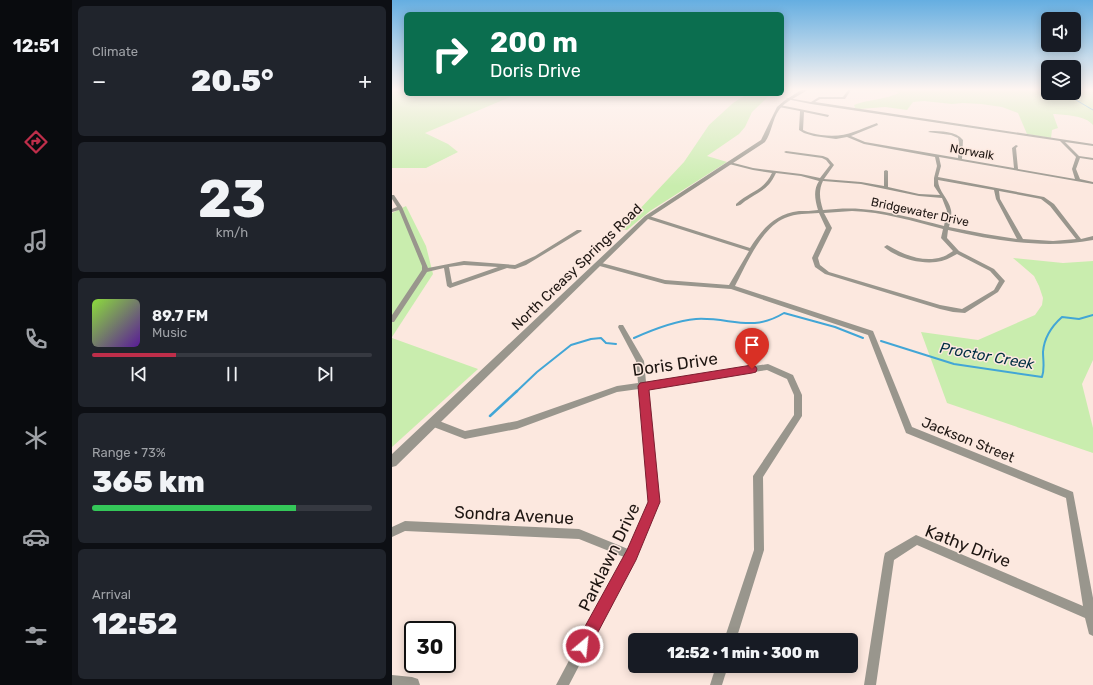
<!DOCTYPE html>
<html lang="en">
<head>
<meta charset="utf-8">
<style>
	:root { --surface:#171b24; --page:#20242c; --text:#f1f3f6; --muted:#9ea1a6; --line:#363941; --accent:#bf2e4a }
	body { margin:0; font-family:Rubik,sans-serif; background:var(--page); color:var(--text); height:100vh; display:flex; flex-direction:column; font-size:15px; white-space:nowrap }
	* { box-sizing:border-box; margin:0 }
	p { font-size:13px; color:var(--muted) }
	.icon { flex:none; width:22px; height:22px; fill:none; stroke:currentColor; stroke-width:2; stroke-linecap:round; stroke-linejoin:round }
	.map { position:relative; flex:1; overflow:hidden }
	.details { display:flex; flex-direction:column; gap:6px; padding:6px; background:#0d0f14; width:320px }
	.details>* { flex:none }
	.top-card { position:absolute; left:12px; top:12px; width:380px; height:84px; border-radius:6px; box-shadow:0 2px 10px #0003; background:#0b6e4f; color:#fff; overflow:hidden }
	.tools { position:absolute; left:649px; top:12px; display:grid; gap:8px }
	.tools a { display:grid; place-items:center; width:40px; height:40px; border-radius:6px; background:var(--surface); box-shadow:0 2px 10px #0003; font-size:20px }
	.speed { position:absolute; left:12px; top:621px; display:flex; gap:8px; font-size:20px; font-weight:700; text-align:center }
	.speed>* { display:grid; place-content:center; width:52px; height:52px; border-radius:50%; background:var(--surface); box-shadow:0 2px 10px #0003; line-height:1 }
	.speed .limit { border:2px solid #111; border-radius:6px; background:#fff; color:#111 }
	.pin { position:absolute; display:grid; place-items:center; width:34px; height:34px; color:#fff; margin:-41px -17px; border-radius:50% 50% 50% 0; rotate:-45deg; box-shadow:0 0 4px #0007 }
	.pin .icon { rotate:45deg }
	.me { position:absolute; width:44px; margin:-22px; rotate:28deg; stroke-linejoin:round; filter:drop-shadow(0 0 3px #0008) }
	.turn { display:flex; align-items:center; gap:14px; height:84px; padding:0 20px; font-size:18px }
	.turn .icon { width:52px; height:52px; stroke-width:2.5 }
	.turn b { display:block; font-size:28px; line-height:34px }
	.big { font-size:30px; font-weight:800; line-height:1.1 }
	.details .widget { flex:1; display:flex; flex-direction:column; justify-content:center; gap:6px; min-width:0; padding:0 14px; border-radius:6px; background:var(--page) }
	.details .dial { align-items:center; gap:0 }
	.dial b { font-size:52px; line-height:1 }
	.song { display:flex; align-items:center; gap:12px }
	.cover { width:48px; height:48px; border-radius:6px; background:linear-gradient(135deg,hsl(90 70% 55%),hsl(270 70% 35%)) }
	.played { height:4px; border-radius:2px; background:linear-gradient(90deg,var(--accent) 30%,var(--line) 30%) }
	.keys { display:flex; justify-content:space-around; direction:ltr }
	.heat { display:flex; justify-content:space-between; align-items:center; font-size:22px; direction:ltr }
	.charge { height:6px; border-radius:3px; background:linear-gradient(90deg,#34c759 73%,var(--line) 0) }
	.trip { position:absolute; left:236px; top:633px; width:230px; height:40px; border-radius:6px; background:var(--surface); box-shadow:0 2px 10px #0003; font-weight:800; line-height:40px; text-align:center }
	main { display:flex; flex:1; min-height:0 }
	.tab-bar { display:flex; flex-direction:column; width:72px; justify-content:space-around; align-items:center; background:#090b0e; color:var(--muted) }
	.tab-bar .icon { width:28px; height:28px }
	.tab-bar .active { color:var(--accent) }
	.tab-bar b { font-size:18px; color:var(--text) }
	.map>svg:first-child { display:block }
	.green { fill:#c9edae }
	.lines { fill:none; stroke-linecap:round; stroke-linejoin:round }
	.stream-far2 { stroke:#42a6d6; stroke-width:1 }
	.stream-far1 { stroke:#42a6d6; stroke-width:2 }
	.stream { stroke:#42a6d6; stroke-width:2.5 }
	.minor { fill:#99968d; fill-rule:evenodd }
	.tertiary { fill:#99968d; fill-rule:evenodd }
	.route { fill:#bf2e4a; stroke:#7c1e30 }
	.labels { text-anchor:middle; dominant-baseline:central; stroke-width:3; stroke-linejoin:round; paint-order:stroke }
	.far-street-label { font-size:12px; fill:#1e1612; stroke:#fce8df }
	.street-label { font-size:14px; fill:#1e1612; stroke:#fce8df }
	.water-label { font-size:15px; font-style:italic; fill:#012f43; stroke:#fce8df }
	.near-street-label { font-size:17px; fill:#1e1612; stroke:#fce8df }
</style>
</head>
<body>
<main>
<nav class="tab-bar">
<b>12:51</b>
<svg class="icon active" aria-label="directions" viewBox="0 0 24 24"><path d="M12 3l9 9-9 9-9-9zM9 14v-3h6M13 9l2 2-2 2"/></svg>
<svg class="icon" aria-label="music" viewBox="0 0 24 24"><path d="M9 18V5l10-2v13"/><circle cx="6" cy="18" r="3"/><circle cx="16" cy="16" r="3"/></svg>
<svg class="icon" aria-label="phone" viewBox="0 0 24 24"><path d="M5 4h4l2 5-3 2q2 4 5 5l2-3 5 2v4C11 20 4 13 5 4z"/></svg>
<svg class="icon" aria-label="climate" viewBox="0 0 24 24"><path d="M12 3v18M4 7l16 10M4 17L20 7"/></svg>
<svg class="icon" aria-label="car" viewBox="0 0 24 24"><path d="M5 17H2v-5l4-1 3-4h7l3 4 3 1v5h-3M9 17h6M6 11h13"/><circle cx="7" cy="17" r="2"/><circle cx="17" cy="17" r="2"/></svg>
<svg class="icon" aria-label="filters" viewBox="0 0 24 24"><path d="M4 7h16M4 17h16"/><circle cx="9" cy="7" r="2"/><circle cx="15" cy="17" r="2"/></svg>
</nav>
<section class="details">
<div class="widget"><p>Climate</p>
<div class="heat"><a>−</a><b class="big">20.5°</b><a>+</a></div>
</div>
<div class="widget dial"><b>23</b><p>km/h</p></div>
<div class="widget">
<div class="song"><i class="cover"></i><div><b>89.7 FM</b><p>Music</p></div></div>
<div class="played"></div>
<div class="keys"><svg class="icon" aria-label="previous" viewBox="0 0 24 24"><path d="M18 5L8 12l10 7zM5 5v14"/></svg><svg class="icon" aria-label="pause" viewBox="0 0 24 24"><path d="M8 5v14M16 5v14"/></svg><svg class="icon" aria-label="next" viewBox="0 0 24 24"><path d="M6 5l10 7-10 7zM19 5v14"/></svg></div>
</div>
<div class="widget"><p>Range · 73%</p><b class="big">365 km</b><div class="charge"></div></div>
<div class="widget"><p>Arrival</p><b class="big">12:52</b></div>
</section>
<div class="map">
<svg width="701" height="685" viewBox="0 0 701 685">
	<rect width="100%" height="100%" fill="#fce8df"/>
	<g class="green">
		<polygon points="0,90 14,90 14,94 125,94 33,133 56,144 66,152 34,168 0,168"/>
		<path d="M499,90H656V93H682V90H701V125C693,115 673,115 661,114L666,128L660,130L659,138L635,134L626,113L610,107L589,104L571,103L560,104L532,101L521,102L515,110L493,107L467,109L463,108L462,105C477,99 492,100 507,93Z"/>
		<polygon points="355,94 379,94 360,112 353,127 347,134 315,156 335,162 258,211 235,230 229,229 292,162 317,125 341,103"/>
		<polygon points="14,206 34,246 41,274 0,337 0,213"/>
		<polygon points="621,258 671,263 701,261 701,360 690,384 701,428 701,453 555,403 529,332 586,340 643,315 650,305 651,298 647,286 642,276"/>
		<polygon points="0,338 86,369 0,447"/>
	</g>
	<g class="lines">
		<polyline class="stream-far2" points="672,93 701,110"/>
		<g class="stream-far1">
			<path d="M242,338C262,329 282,321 304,319C339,317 359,333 392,313L443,327L471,338"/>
			<path d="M489,341L562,364L650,377C653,368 651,361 651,352C652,338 660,326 670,317L687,319L701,315"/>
			<polyline points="124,392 145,372 179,345 199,339 209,338 214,343 224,344"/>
		</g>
		<polyline class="stream" points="98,416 125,391"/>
		<g class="minor">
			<path d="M456,90H459L453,99H428L423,102L701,144V146L673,142L687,156L701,158V160L688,158L684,169L688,179L701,182V184L547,157L549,166L546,177L652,197L662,204L689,239L701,236V240C653,249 604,241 556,230L555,238L567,251L602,269L613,281L606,292L573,313L561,312L548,309L433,274L423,267L420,258L434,228L427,213C416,214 404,213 393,218C370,227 354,265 343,286L481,331L520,427L681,492L701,598V636L697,634L693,618L525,545L502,560L484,685H472L492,557L493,553L524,535L691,606L674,498L514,433L476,335L339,289L273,284L204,265L203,264L206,262L273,280L337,285L357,251L253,218V216H257L358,248C371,228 383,214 407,211C413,211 420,211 426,210C423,200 421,190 427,181L409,176L384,173C376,190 369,190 355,200C351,202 349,206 344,206V204C358,191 371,192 380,173L361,170L337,164L336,163L338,162L361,168L409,174L428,178L438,165L434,160L430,158L394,153L392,152L394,151L431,156L436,158L442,165L432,179L469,182L492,186V171L494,170L496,171V187L527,194L548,195L542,186V178L545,166L543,157L472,144L455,137L444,139L422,136L412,133L407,130L408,111L387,107L388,105L437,115L436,117L412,112L411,130C417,133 423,134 429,135C454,138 463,131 485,123L486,125L459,136L473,142L566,158L567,142L566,138L559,135L536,132L538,131C549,131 564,131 571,140L570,159L622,168L620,148L624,145L626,146L624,148L626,169L683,179L680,169L684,157L668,141L419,104L394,99L396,98L419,102L427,97H451ZM546,180L602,190L604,199L625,239L593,234L557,227C558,222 560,215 559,210C557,199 546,191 546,180ZM431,181L469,184L527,196L550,198L555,211L552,226C524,219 497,211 469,209C456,208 443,209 431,210C428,200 426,191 431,181ZM607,191L649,199L658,206L684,239L661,241L631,239L608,199ZM460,211C491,212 521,221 551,229L549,238L561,251C558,253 554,256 550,257C532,263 512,255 497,246L495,245L492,247C505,258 527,264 544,262C552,261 558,258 565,254L598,271L607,281L602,290L570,309L548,305L437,272L428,265L426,258L440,228L432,213Z"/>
			<path d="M0,195H2L10,207L36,268L72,261L123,265L143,256L185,230H189L190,231L134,265L123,269L115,268L58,288L55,286L52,268L35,272L2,322H0V315L30,270V266L7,210L0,212V209L5,207L0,199ZM72,265L106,267L60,283L57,267Z"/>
			<polygon points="227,325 231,325 252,361 254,382 376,364 401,375 410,395 410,416 371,477 372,550 344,640 332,640 362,550 361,476 402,415 402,395 395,379 375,370 255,388 267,502 243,559 177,685 164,685 232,557 187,539 13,531 0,537 0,527 13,521 187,529 236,549 257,502 247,389 225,392 125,429 73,439 39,426 38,423 39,420 42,419 73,431 125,421 225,386 246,383 244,361 226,327"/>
			<polygon points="324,666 336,666 330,685 318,685"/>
		</g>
		<g class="tertiary">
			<path d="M409,90H415C406,97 393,101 387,110C380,120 380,132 373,142L257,218L4,466L0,467V454L253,216L369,140L385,107L392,101Z"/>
			<polygon points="0,675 20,677 26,679 28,685 0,685"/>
		</g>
	</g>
	<linearGradient id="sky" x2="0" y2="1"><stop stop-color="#65aee1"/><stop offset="0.48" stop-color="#fef5f1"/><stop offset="1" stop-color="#fef5f1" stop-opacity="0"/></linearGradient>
	<rect width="701" height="186" fill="url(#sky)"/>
	<polygon class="route" points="360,365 364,367 365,369 364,372 360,373 257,390 268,502 244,560 196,651 191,654 185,651 183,646 185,641 235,550 256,502 246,386 248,383"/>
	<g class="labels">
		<g class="far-street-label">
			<text transform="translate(580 152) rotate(10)">Norwalk</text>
			<text transform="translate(528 212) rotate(12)">Bridgewater Drive</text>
		</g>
		<g class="street-label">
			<text transform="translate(185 267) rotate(-44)">North Creasy Springs Road</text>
			<text transform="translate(576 440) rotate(22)">Jackson Street</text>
		</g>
		<g class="water-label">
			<text transform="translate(595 356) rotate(10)">Proctor Creek</text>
		</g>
		<g class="near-street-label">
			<text transform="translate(283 364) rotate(-8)">Doris Drive</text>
			<text transform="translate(122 515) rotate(3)">Sondra Avenue</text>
			<text transform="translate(576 546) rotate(21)">Kathy Drive</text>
			<text transform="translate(217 557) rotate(-64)">Parklawn Drive</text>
		</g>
	</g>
</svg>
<div class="tools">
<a><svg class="icon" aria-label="sound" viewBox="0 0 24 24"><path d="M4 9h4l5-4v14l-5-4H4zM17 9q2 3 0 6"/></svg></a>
<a><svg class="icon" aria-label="layers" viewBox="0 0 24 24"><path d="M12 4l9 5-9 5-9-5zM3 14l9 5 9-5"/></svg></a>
</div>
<div class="speed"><div class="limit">30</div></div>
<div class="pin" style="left:360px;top:369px;background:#d93025"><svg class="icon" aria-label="arrive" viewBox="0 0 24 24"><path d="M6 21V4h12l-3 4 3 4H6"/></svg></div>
<svg class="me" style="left:191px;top:646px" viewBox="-20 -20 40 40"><circle r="17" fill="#bf2e4a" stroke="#fff" stroke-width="3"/><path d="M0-11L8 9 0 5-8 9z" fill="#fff"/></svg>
<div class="trip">12:52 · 1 min · 300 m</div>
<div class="top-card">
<div class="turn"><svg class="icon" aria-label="right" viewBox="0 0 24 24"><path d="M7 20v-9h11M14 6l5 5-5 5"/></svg><div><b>200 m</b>Doris Drive</div></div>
</div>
</div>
</main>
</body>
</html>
